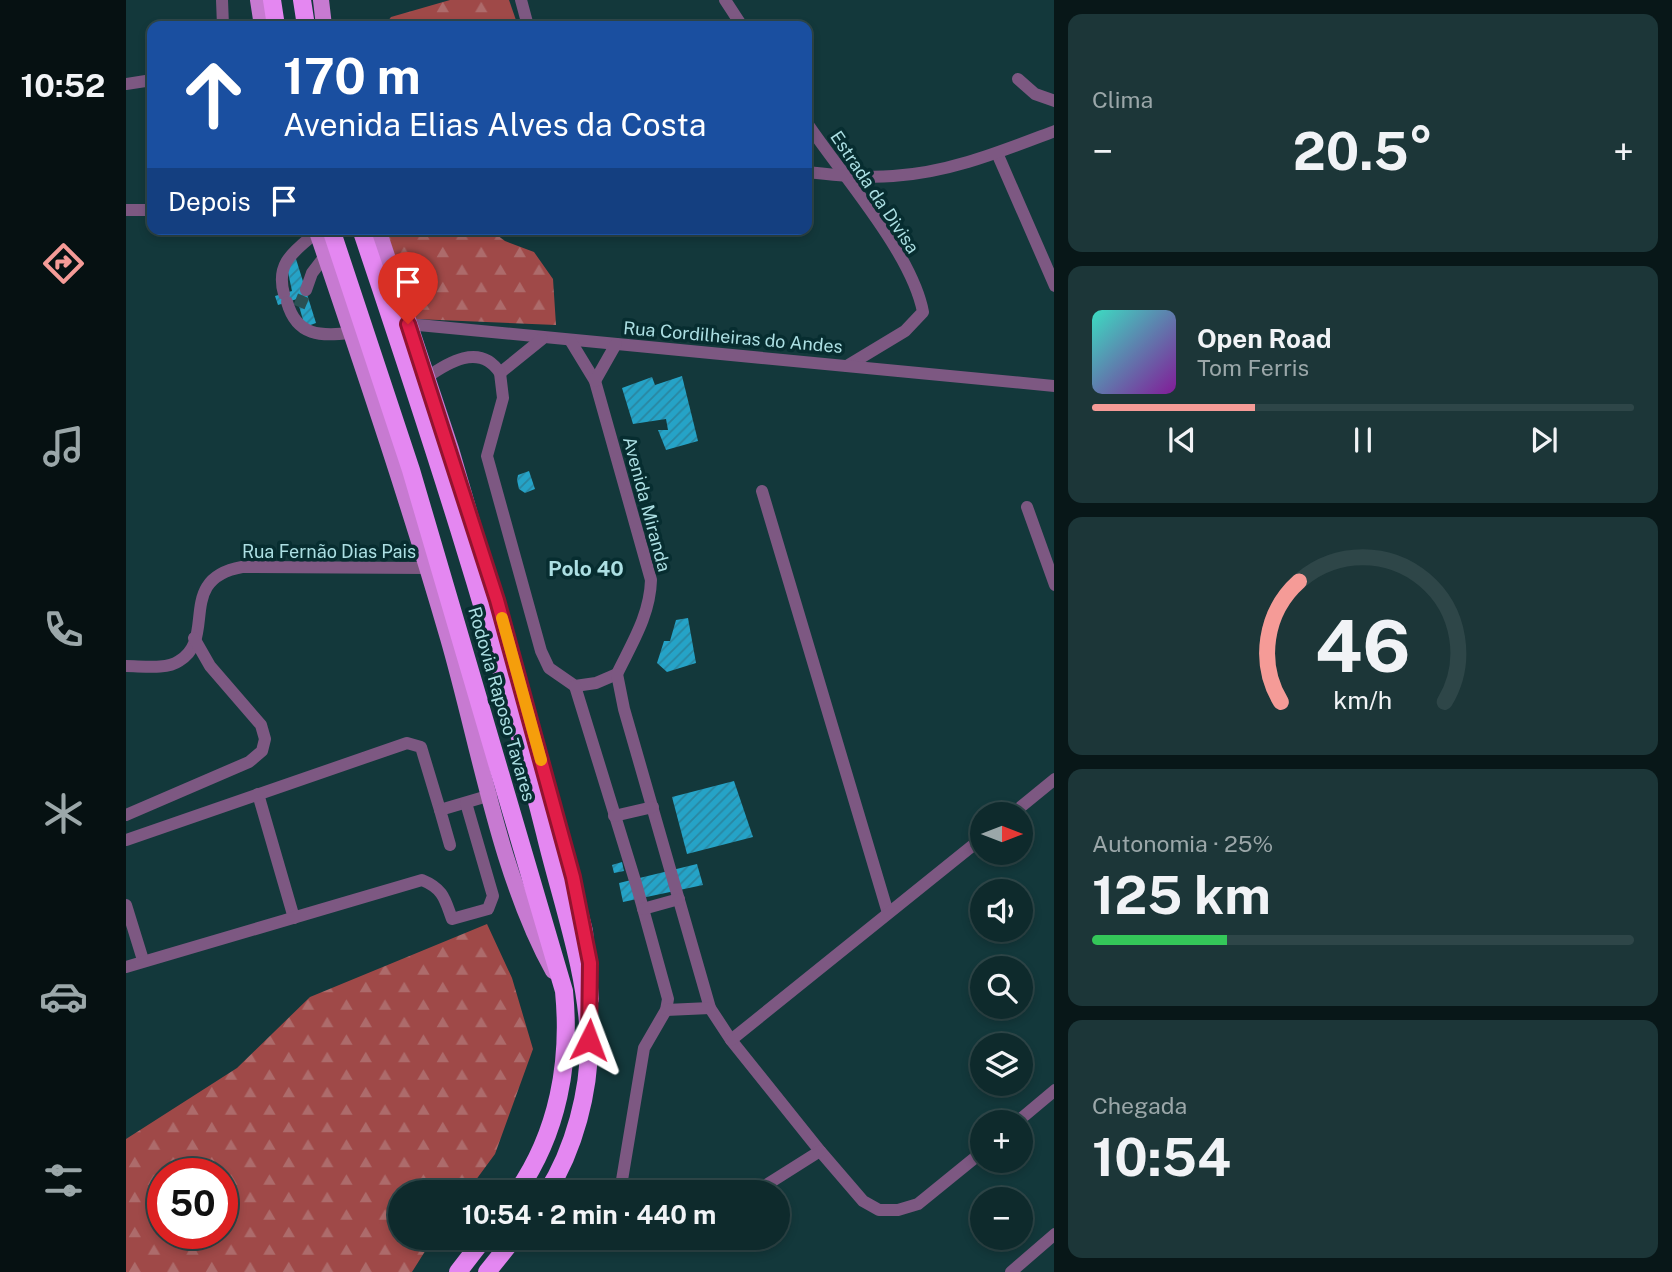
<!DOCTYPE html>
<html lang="pt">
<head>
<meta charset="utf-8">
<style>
	:root { --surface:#0e2a2c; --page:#1c3638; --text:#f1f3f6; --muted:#9ba7a9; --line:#2e4648; --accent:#f59b97 }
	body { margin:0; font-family:"Public Sans",sans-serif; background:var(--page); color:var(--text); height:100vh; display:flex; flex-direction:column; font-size:26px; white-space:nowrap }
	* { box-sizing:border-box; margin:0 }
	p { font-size:23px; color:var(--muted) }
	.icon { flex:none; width:38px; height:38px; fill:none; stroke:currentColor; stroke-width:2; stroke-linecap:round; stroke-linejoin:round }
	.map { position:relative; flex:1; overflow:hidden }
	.sheet { display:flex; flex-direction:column; gap:14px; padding:14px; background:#081718; width:618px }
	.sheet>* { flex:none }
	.hud { position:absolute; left:21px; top:21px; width:665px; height:214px; border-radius:14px; box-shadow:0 4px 10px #0003,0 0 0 2px var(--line); background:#1a4fa0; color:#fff; overflow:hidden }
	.needle { width:46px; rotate:90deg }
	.tools { position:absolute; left:844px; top:802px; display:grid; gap:14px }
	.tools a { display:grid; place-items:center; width:63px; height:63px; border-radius:50%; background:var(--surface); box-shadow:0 4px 10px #0003,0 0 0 2px var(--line); font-size:35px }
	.speed { position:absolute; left:21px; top:1158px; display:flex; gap:14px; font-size:35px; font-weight:700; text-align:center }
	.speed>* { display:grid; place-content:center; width:91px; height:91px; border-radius:50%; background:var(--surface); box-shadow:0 4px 10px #0003,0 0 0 2px var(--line); line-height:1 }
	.speed .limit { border:10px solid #d22; background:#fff; color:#111 }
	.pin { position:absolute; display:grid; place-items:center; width:60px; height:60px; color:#fff; margin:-72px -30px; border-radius:50% 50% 50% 0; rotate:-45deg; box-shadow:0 0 7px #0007 }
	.pin .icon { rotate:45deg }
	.me { position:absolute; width:77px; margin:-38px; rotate:3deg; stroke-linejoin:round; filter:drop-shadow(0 0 5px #0008) }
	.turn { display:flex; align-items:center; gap:24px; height:147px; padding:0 21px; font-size:32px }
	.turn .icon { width:91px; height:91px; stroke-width:2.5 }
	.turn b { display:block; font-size:49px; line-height:60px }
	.then { display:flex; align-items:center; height:66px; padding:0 21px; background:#0003; gap:14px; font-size:26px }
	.big { font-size:52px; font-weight:700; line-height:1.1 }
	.sheet .card { flex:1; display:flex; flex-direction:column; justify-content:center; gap:10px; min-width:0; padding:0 24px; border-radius:14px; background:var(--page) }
	.sheet .dial { align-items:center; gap:0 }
	.dial svg { height:182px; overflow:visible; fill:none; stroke:var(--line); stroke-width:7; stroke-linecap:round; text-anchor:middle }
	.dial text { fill:var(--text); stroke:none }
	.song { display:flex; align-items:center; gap:21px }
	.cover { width:84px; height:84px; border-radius:10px; background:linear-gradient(135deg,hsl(170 70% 55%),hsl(290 70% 35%)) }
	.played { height:7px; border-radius:4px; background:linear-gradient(90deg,var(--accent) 30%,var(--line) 30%) }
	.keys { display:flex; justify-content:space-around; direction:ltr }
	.heat { display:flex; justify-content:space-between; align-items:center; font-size:38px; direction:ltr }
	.charge { height:10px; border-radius:5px; background:linear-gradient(90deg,#34c759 25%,var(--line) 0) }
	.trip { position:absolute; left:262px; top:1180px; width:402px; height:70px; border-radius:35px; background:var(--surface); box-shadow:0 4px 10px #0003,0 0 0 2px var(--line); font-weight:700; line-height:70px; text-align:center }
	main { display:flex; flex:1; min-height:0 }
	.tab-bar { display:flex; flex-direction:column; width:126px; justify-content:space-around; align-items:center; background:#061112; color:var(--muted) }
	.tab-bar .icon { width:49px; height:49px }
	.tab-bar .selected { color:var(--accent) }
	.tab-bar b { font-size:32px; color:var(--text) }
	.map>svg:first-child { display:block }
	.forest { fill:url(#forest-firs); fill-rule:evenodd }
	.building { fill:url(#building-hatch) }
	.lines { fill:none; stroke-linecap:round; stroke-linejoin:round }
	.minor-tunnel { stroke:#2a5154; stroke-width:12; stroke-dasharray:12 6; stroke-linecap:butt }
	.minor { stroke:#7d5882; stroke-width:12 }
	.major { stroke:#c77ad1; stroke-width:16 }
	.highway { stroke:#e487f1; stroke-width:18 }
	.route-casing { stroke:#92132f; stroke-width:18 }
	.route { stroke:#e11d48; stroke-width:12 }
	.slow { stroke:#f59e0b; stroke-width:12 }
	.labels { text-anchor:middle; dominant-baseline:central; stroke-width:7; stroke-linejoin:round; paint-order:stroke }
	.street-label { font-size:18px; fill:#acdfe3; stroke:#072d30 }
	.quarter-label { font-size:21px; font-weight:bold; fill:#acdfe3; stroke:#072d30 }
</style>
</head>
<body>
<main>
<nav class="tab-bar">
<b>10:52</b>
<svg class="icon selected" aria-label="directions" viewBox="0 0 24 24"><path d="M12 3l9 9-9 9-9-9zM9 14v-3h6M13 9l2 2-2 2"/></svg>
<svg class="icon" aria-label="music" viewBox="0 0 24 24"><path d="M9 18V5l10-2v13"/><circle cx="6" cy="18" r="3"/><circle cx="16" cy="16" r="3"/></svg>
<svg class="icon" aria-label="phone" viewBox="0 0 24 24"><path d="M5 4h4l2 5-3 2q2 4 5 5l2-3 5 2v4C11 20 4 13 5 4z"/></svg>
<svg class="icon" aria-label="climate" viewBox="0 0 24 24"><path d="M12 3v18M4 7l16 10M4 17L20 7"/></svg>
<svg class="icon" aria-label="car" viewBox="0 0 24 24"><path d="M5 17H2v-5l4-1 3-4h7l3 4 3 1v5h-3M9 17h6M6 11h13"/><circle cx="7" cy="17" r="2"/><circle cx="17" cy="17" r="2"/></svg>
<svg class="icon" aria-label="filters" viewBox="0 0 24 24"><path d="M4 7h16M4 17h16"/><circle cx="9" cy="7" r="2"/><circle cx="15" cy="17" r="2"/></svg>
</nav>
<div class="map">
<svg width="929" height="1272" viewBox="0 0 929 1272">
	<defs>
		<pattern id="forest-firs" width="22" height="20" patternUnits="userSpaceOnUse" patternTransform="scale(1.75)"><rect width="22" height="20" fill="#9f4948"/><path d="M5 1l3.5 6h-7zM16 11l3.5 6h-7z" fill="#ad6b6b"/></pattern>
		<pattern id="building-hatch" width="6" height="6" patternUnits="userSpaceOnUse" patternTransform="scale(1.75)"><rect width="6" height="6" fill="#25a3c7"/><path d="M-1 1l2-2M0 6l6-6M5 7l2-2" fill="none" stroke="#2a86a0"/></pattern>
	</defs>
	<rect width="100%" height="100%" fill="#13383b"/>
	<g class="forest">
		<polygon points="324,0 383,0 392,26 258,26 265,17"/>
		<polygon points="260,229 363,229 379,241 408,252 427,279 430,325 289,319"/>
		<path d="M361,924L386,978L407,1049L369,1154L341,1192H275V1237H308L286,1272H0V1139L111,1068L184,997ZM37,1174H96V1234H37Z"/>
	</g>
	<g class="building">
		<polygon points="170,259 190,323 179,327 171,299 152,305 149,296 166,291 160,263"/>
		<polygon points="556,376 572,441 540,450 532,430 542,430 540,419 507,424 496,388 526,377 529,385"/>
		<polygon points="403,471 409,489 399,493 393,489 391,480 392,475"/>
		<polygon points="562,618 570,663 541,672 531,663 538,641 544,641 550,620"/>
		<polygon points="608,781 627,837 561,854 546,797"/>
		<polygon points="496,862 498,871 488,873 486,865"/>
		<polygon points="571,864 577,885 497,902 493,883"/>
	</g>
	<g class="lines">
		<polyline class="minor-tunnel" points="173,307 180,290"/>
		<g class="minor">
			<polyline points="96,0 97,26"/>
			<polyline points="395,0 402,26"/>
			<polyline points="599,0 616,26"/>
			<polyline points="892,79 909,94 929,101"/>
			<polyline points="0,84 26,80"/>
			<path d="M681,123C715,174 786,253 797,312L779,331L721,366"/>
			<polyline points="871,153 929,286"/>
			<path d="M681,172C710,175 738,178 767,176C823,173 876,151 929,131"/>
			<polyline points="0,210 26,210"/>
			<polyline points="180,290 186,273 199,256"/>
			<path d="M158,294C149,262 169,251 191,232"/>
			<path d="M161,302C171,337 195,336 225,333"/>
			<polyline points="282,324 929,386"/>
			<path d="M444,340L469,381L525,580C524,615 506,643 491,674"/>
			<polyline points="374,373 416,339"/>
			<path d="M300,378C321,363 354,342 374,373L377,398L361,456L415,651L423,668L449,686L470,683L491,674"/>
			<polyline points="469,381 490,344"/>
			<polyline points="636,491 762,913"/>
			<polyline points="901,507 929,585"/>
			<path d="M0,666C16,666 40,670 53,661C92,638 49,579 116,567L300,568"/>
			<polyline points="491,674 498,709 584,1008 605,1040 694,1151 737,1201 753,1210 772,1210 792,1204 856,1152"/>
			<polyline points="449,686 511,887 542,999 540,1010 518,1048 494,1192"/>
			<polyline points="132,794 168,918"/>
			<polyline points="886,814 929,779"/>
			<polyline points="0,815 123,762 136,751 139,739 135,725 84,666 68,638"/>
			<polyline points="488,816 527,807"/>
			<polyline points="0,840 281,743 295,747 314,810"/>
			<polyline points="324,845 314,810 365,795"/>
			<polyline points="0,905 17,960"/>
			<polyline points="517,909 553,899"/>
			<path d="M0,967L296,880C318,889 319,900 326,919L362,909L367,896L340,803"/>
			<polyline points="540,1010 584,1008"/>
			<polyline points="605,1040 856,838"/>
			<polyline points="891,1122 929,1090"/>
			<polyline points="629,1192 694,1151"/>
			<path d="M513,1237C528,1246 542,1241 557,1237"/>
			<polyline points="885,1272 929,1234"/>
		</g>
		<g class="major">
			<polyline points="132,0 136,26"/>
			<polyline points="195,0 198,26"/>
			<path d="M190,229C236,365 282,500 322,638C353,745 373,873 427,971"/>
			<polyline points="252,229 325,449 415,759 459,931 465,999"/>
		</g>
		<g class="highway">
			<polyline points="146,0 150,26"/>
			<polyline points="176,0 180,26"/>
			<path d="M205,229L285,470L438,991C445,1062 432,1133 391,1192"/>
			<path d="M235,229C302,428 368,629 419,833C435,900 461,971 463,1040C464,1090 448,1150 421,1192"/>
			<polyline points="332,1272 359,1237"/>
			<polyline points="361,1272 389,1237"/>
		</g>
	</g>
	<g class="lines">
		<defs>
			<polyline id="route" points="282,324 371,600 447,877 464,963 463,1040"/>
		</defs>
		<use href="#route" class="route-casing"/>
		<use href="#route" class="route"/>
		<polyline class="slow" points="376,618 415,760"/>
	</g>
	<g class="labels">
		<g class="street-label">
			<text transform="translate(749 192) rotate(56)">Estrada da Divisa</text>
			<text transform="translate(607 337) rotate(5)">Rua Cordilheiras do Andes</text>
			<text transform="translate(521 504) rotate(75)">Avenida Miranda</text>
			<text x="203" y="551">Rua Fernão Dias Pais</text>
			<text transform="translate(376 704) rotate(74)">Rodovia Raposo Tavares</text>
		</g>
		<g class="quarter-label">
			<text x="460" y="568">Polo 40</text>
		</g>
	</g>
</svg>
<div class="tools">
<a><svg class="needle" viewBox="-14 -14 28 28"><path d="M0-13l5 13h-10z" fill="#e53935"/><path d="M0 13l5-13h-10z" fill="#9ba7a9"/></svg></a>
<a><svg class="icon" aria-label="sound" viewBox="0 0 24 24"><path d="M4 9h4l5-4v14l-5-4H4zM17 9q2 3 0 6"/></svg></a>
<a><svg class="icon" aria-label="search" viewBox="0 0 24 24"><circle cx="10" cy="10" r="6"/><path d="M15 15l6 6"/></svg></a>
<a><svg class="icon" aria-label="layers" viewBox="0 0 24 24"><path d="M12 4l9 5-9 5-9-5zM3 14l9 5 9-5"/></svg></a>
<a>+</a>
<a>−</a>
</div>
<div class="speed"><div class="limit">50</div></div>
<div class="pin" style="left:282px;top:324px;background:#d93025"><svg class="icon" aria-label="arrive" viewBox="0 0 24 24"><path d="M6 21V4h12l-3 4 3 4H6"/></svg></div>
<svg class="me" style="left:463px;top:1040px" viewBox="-20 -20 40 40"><path d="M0-17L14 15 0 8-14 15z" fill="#e11d48" stroke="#fff" stroke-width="4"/></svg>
<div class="trip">10:54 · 2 min · 440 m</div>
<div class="hud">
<div class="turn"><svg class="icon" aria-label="ahead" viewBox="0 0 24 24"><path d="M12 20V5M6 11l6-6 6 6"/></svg><div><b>170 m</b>Avenida Elias Alves da Costa</div></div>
<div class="then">Depois<svg class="icon" aria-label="arrive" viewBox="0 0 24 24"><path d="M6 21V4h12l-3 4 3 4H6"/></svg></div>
</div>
</div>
<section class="sheet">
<div class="card"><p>Clima</p>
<div class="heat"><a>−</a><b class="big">20.5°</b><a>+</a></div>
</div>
<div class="card">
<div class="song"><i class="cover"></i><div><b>Open Road</b><p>Tom Ferris</p></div></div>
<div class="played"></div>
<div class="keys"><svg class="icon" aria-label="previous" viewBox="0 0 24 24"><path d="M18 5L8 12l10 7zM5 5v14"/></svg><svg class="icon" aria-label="pause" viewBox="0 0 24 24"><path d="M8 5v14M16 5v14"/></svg><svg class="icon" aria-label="next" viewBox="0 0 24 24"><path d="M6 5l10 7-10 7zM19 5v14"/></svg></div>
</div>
<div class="card dial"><svg viewBox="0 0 100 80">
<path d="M14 69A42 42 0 1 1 86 69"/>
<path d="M14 69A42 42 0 0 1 22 16" stroke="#f59b97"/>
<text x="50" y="56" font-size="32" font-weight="700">46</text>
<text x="50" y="72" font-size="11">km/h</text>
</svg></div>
<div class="card"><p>Autonomia · 25%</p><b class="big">125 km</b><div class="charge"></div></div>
<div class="card"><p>Chegada</p><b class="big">10:54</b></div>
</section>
</main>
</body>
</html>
